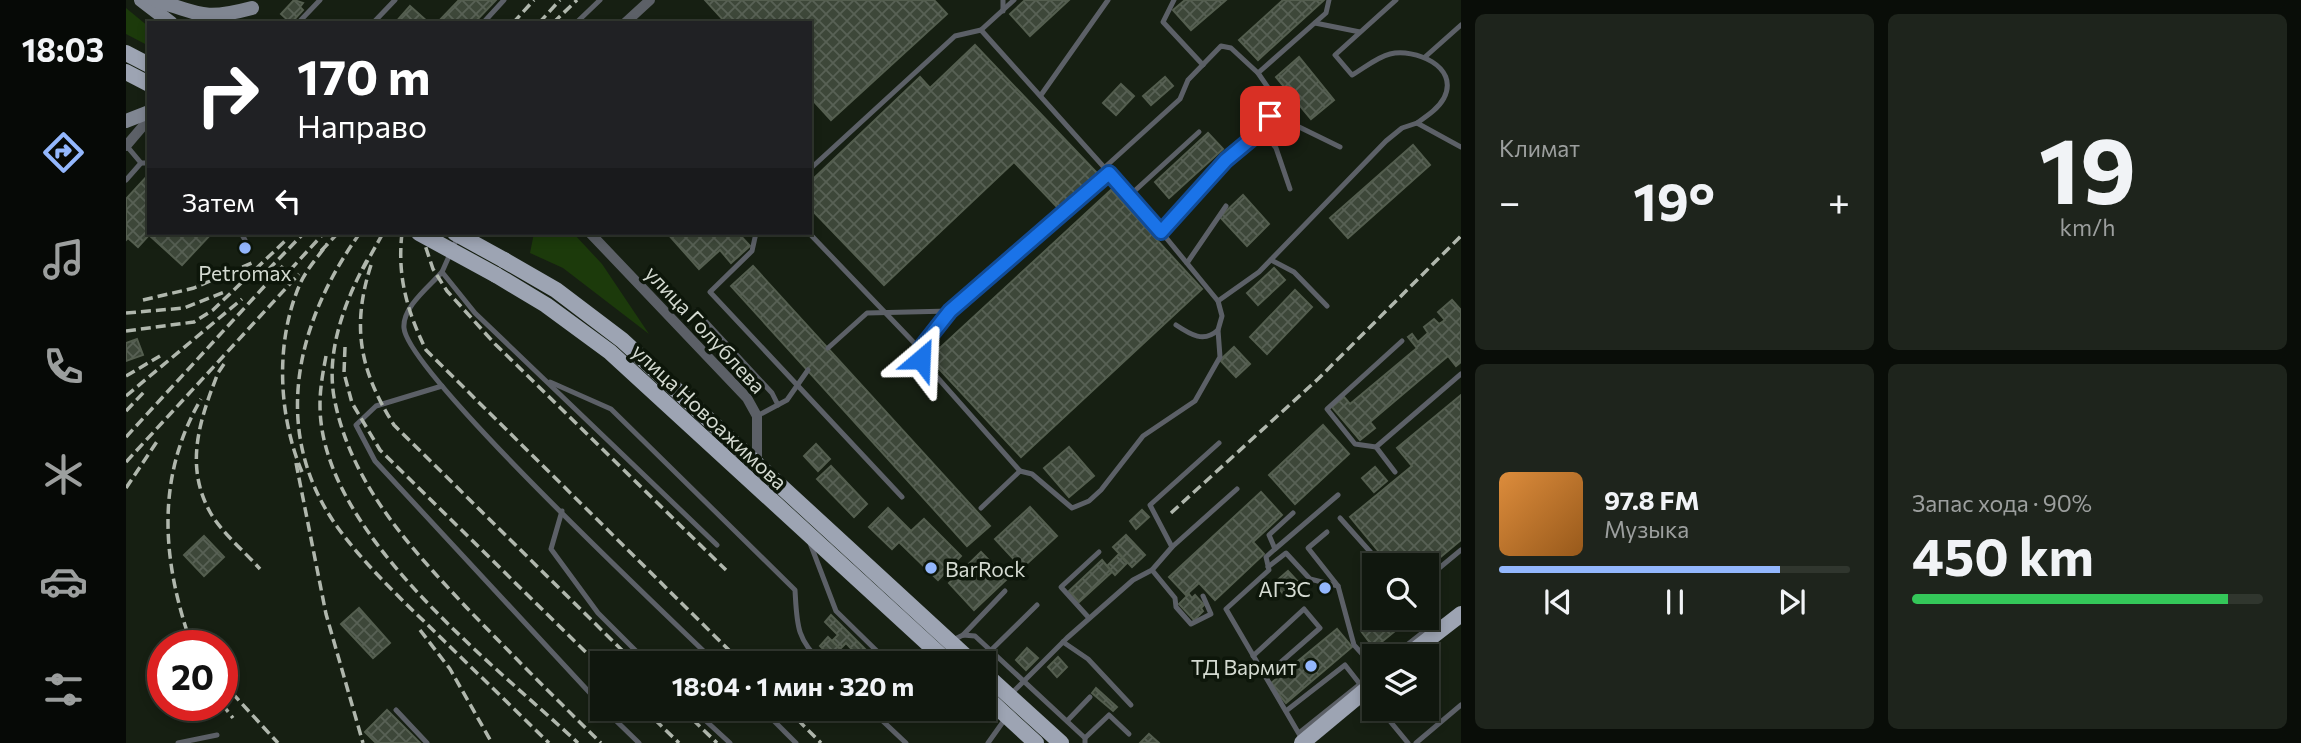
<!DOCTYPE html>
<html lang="ru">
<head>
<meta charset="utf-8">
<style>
	:root { --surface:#10170e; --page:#1e241c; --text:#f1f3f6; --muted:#9c9f9e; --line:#30362e; --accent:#93b7fd }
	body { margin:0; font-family:Commissioner,sans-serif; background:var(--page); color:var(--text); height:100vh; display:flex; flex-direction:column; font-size:26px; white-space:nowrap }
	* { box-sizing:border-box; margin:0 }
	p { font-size:23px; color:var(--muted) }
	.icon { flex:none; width:38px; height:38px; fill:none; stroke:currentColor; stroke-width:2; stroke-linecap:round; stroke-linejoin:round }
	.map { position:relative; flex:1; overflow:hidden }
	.drawer { display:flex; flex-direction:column; gap:14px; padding:14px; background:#090d08; width:840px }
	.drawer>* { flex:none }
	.hud { position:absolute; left:21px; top:21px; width:665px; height:214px; border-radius:0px; box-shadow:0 4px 10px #0003,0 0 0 2px var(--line); background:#202124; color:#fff; overflow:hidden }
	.fabs { position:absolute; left:1236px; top:553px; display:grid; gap:14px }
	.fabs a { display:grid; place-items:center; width:77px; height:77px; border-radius:0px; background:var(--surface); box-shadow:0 4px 10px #0003,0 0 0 2px var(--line); font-size:35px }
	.speed { position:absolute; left:21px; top:630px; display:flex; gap:14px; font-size:35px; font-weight:700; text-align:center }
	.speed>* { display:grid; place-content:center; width:91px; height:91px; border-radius:50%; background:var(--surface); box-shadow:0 4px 10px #0003,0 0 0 2px var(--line); line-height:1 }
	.speed .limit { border:10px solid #d22; background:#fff; color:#111 }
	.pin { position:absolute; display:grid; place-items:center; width:60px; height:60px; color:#fff; margin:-30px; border-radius:14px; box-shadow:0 4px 10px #0006 }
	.me { position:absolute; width:77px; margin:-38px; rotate:26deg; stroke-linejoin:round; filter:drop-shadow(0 0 5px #0008) }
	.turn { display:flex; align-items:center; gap:24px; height:147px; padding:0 35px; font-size:32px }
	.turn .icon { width:91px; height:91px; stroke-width:2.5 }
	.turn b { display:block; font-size:49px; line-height:60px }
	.then { display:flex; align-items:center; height:66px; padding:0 35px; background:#0003; gap:14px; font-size:26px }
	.big { font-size:52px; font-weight:700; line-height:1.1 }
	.drawer .widget { flex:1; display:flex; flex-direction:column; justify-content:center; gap:10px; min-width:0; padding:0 24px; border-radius:10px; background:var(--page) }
	.drawer .dial { align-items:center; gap:0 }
	.dial b { font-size:91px; line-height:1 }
	.song { display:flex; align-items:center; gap:21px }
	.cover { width:84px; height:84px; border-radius:10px; background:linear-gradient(135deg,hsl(30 70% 55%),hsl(30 70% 35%)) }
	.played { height:7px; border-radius:4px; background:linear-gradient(90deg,var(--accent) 80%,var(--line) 80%) }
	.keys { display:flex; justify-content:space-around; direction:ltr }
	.heat { display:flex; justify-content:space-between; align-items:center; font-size:38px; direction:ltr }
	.charge { height:10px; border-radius:5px; background:linear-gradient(90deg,#34c759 90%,var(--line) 0) }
	.drawer .tiles { flex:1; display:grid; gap:14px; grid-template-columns:repeat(2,1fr) }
	.trip { position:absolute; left:464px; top:651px; width:406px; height:70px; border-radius:0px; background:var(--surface); box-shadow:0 4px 10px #0003,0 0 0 2px var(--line); font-weight:700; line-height:70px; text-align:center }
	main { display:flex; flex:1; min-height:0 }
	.tab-bar { display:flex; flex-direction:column; width:126px; justify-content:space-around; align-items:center; background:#060906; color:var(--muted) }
	.tab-bar .icon { width:49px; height:49px }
	.tab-bar .on { color:var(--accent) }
	.tab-bar b { font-size:32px; color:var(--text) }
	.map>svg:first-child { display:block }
	.grass { fill:#1c3a0b }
	.building { fill:url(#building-cross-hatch); stroke:#545e4f; stroke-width:2 }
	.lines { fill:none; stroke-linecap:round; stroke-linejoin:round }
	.service { stroke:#5c6067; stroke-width:5 }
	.minor { stroke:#5c6067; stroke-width:10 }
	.secondary { stroke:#808692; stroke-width:14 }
	.primary { stroke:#9da4b3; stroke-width:16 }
	.rail { stroke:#b0b7ad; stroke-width:3.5; stroke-dasharray:10 5; stroke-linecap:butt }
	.primary-bridge { stroke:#9da4b3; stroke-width:16 }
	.route-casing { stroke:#114b97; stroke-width:18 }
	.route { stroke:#1a73e8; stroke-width:12 }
	.poi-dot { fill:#93b7fd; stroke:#0d160a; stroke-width:2.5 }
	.labels { text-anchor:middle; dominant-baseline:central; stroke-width:7; stroke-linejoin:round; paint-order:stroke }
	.poi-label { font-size:21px; fill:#d4dad1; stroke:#0d160a; text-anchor:end }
	.street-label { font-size:21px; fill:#d4dad1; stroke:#0d160a }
</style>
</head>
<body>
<main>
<nav class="tab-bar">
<b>18:03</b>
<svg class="icon on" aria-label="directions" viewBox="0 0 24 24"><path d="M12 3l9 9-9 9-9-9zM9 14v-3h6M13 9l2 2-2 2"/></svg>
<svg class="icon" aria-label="music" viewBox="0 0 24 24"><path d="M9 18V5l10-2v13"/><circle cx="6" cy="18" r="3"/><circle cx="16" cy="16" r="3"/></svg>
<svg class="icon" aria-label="phone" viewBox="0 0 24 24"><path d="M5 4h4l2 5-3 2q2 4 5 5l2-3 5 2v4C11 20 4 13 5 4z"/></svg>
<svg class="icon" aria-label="climate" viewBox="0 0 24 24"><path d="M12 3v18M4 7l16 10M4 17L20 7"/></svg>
<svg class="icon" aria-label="car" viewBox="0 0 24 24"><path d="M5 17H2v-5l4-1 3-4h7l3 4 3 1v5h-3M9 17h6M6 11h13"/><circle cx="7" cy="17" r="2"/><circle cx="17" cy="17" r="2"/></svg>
<svg class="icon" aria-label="filters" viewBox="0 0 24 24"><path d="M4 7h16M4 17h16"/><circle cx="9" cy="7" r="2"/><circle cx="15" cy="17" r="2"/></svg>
</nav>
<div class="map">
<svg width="1335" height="743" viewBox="0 0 1335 743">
	<defs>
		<pattern id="building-cross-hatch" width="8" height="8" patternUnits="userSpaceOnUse" patternTransform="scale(1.75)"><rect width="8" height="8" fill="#3d4739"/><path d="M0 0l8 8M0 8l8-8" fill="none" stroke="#586155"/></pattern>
	</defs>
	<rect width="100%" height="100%" fill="#161f12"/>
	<g class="grass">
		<polygon points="0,8 23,27 23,46 0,34"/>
		<polygon points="408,233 447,233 476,264 523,334 437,268 404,253"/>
	</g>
	<g class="building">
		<polygon points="168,0 177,3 174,7 177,10 165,23 155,14"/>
		<polygon points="333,0 370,0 348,23 311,23"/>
		<polygon points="579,0 808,0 821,14 705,120 684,97 684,23 600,23"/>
		<polygon points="899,0 943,0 904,36 884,14"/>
		<polygon points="1059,0 1100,0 1065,30 1047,10"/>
		<polygon points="1157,0 1198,0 1132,60 1113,40"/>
		<polygon points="284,6 303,23 269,23"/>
		<polygon points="849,45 971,173 933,209 888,162 758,285 684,208 684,182 794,77 804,88"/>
		<polygon points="1173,57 1208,100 1185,119 1150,77"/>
		<polygon points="1039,77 1047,86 1025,105 1017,96"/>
		<polygon points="995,84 1008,96 990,115 977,103"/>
		<polygon points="1082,133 1097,149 1043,198 1029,182"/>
		<polygon points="1287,145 1304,165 1222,238 1204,218"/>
		<polygon points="23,174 23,233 86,233 56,265 23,235 12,247 2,238 0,240 0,199"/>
		<polygon points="985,190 1076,289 895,457 803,358"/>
		<polygon points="1117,195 1143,224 1121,246 1094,217"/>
		<polygon points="541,233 612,233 624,246 605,263 594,250 573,269"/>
		<polygon points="627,266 864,526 841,546 605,286"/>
		<polygon points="1148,268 1159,280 1132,305 1121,293"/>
		<polygon points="1169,290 1186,307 1141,354 1124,337"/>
		<polygon points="1326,300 1335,310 1335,362 1330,366 1322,356 1244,422 1249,428 1234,440 1206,407 1218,397 1224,404 1291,348 1282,337 1286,334 1292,342 1302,333 1298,327 1308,319 1313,324 1319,320 1312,312"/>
		<polygon points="11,339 17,355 0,361 0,343"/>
		<polygon points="1108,347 1124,364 1110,377 1094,360"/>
		<polygon points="1335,395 1335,540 1300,569 1300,565 1264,565 1224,517 1286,466 1271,448"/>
		<polygon points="1197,425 1223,454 1169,504 1143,475"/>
		<polygon points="690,444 704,459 692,471 678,456"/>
		<polygon points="943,447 968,476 943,497 918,468"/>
		<polygon points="705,466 741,504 728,517 691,479"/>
		<polygon points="1249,467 1261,481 1248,492 1236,478"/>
		<polygon points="1135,492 1156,515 1127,542 1138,554 1089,600 1073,583 1060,595 1043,577"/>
		<polygon points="904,507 931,536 896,568 869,539"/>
		<polygon points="762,508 785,531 798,519 835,556 812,580 773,542 766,549 743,527"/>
		<polygon points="1016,510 1023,517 1010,529 1004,521"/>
		<polygon points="1000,535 1019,555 1006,567 987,547"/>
		<polygon points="78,536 98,557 78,576 58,555"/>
		<polygon points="855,552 881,579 848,610 823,583"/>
		<polygon points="993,554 1001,563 989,575 981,566"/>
		<polygon points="976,560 986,572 953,602 943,591"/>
		<polygon points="1162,571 1174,584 1160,597 1148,583"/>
		<polygon points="1063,594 1066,598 1069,595 1078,605 1075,608 1077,611 1068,620 1053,604"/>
		<polygon points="233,608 264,643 247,658 215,624"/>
		<polygon points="705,615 740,650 733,657 720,643 714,649 706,641 712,635 699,622"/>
		<polygon points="1252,618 1285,618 1248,648 1235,631"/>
		<polygon points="1211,629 1226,647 1160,703 1144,684"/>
		<polygon points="702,637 719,654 711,663 694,646"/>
		<polygon points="901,648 912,658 900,670 890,660"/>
		<polygon points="932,657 941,667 931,677 922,667"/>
		<polygon points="970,688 991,707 987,711 966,693"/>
		<polygon points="261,710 294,743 250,743 239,732"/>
		<polygon points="1023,734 1033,743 1014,743"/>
	</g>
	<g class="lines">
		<g class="service">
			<polyline points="1048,0 1037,22 1077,65"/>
			<path d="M1270,0L1209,55L1226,75C1237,69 1251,57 1264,54C1288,48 1334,66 1318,98C1312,109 1301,116 1291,123"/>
			<polyline points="877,11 877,0"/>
			<polyline points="172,23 194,0"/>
			<polyline points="247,23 269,0"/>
			<polyline points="357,23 378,0"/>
			<polyline points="450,23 474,0"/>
			<polyline points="1189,23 1234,32"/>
			<polyline points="855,30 888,0"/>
			<polyline points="1299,57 1335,25"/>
			<polyline points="1132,73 1167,124 1214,147"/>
			<polyline points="915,95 982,0"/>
			<polyline points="1136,130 1152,103"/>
			<polyline points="0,145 15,163 23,163"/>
			<polyline points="978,168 1054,99 1062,80 1095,46 1105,48 1132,73 1200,13 1203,0"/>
			<polyline points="684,169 829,36 855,30 1028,223 1092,301 1096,316 1092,330 1094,357 1069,401 1017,436 975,490 963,501 946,508 906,474 894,471 855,508"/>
			<polyline points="0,180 15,163"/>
			<polyline points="1003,196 1073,132"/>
			<polyline points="1035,232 1100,160 1136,130 1150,148 1164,189"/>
			<polyline points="115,233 119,240"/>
			<polyline points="630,233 626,251 584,292 776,497"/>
			<polyline points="683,233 794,349 795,359 894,471"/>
			<polyline points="332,236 316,272 349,313 591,545"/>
			<polyline points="1145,260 1168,272 1201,306"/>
			<polyline points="1061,263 1100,206"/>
			<path d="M316,272C304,286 276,307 278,328C282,373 542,616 590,663"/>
			<polyline points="1092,301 1133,272 1260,141 1276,128 1291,123 1335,147"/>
			<polyline points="570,311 646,393 652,405"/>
			<path d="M1050,325C1065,335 1078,343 1092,330"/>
			<polyline points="702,348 741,313 824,311 983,173"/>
			<polyline points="794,349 824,311"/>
			<path d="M424,382L485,409L669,590C671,624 670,639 696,663"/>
			<polyline points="316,386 250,406 230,425 249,461 476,706"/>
			<polyline points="631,416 661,400 682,370"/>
			<polyline points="1250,447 1229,444 1201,409 1276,341"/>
			<polyline points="1269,472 1250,447 1335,374"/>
			<polyline points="436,511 425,549 472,613 522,663"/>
			<polyline points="1167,513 1143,535 1149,549 1140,557 1143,570 1100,609 1176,739"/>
			<polyline points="1214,518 1256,565"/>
			<polyline points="1201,532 1182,548 1212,586 1228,645 1248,667"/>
			<polyline points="684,543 710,611 758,658 814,660"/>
			<polyline points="1046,547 1024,505 1093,443"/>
			<polyline points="1149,549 1212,495"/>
			<polyline points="1142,567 1160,553 1184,579 1212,586"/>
			<polyline points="1026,570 1049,598 1050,607 1065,624 1085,614 1077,596"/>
			<polyline points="1300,579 1335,550"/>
			<polyline points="963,618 935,587 973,552"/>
			<polyline points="1299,618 1307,628"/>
			<polyline points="837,635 879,591"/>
			<polyline points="827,640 837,635 849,636 959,738 959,743"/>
			<polyline points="937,642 962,659 1005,705"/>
			<polyline points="1127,656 1178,609 1194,628 1139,676"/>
			<polyline points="1267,656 1305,626"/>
			<polyline points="852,663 911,605"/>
			<polyline points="885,694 941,638 1007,580 1026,570 1046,547 1111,489"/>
			<polyline points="478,709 513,743"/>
			<polyline points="567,709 604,743"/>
			<polyline points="636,709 670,743"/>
			<polyline points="744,709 780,743"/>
			<polyline points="1254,709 1282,743"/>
			<polyline points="270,710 301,743"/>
			<polyline points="1160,711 1219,665 1248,702"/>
			<polyline points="941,721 964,697"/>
			<polyline points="1173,733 1233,685"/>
			<polyline points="959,738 983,715 1003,734"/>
			<polyline points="52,743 91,735"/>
			<polyline points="862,743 879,719"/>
			<polyline points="1290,743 1335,705"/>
		</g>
		<g class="minor">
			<polyline points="499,23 524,0"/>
			<polyline points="0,146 23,119"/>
			<polyline points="464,233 621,398 631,416 631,465"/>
		</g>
		<g class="secondary">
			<polyline points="15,0 45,23"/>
			<path d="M29,0C75,14 77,21 126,8"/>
			<polyline points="0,121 23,112"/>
		</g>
		<g class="primary">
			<polyline points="0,53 23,65"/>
			<polyline points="0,72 23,84"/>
			<polyline points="378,260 430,290 496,340 847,663"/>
			<polyline points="370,275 420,305 484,352 823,663"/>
			<polyline points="1281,656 1335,614"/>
			<polyline points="858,673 935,743"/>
			<polyline points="858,695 910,743"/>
			<polyline points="1176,743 1248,683"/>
		</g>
		<g class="rail">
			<polyline points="387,23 408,0"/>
			<polyline points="413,23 434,0"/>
			<polyline points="427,23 451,0"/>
			<path d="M234,233C170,322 143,432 212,528C240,566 275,599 309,632C347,669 385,706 423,743"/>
			<path d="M276,233C271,276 281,311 300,350L616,663"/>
			<polyline points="295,233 307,269 321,291 369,344 600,570"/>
			<polyline points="195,251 212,233"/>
			<path d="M241,260C219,301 200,350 208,397C224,483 283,546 340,607C384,653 429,698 475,743"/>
			<path d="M245,265C225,327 234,371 268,425L509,663"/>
			<polyline points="237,269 257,233"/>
			<polyline points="142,270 178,233"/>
			<polyline points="154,281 198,233"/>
			<polyline points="17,300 68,288 128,262"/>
			<polyline points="0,313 58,308 101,291"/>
			<polyline points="0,331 68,322 87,310 159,241"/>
			<polyline points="219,347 218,373 226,403 254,450 476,668"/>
			<path d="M200,356C197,372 194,388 194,404C193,532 366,662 452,743"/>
			<path d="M98,364L92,373C74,419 58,465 84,512C96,533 118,551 134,569"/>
			<polyline points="0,376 34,356"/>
			<polyline points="0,396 116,299"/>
			<polyline points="0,411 18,392"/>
			<polyline points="0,437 157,266"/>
			<polyline points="0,462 173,274"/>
			<polyline points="170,463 200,614 237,743"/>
			<path d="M176,472C152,415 149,341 174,284C180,270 192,257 201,244"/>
			<polyline points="0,488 32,440"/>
			<polyline points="1045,513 1192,379 1335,236"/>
			<polyline points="294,630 324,669 366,743"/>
			<path d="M66,646C36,562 29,478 75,399"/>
			<polyline points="96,682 152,743"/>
			<polyline points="96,704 107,718"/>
			<polyline points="70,705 75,717"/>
			<polyline points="518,709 553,743"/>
			<polyline points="556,709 591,743"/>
			<polyline points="661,709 695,743"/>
		</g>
		<g class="primary-bridge">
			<polyline points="293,233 370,275"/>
			<polyline points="329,233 378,260"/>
		</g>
	</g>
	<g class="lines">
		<defs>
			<polyline id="route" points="795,359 794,349 824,311 983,173 1035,232 1100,160 1136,130 1144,116"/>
		</defs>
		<use href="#route" class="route-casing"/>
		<use href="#route" class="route"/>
	</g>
	<g class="poi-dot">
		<circle cx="119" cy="248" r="7"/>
		<circle cx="805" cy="568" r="7"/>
		<circle cx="1199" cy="588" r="7"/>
		<circle cx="1185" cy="666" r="7"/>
	</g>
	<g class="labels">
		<g class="poi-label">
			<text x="119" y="272" text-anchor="middle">Petromax</text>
			<text x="819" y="568" text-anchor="start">BarRock</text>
			<text x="1185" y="588">АГЗС</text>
			<text x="1171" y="666">ТД Вармит</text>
		</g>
		<g class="street-label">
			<text transform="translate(580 329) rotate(47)">улица Голублева</text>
			<text transform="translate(584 416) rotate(43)">улица Новоажимова</text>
		</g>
	</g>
</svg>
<div class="fabs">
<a><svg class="icon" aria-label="search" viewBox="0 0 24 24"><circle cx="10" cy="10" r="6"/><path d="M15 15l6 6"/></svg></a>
<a><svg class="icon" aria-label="layers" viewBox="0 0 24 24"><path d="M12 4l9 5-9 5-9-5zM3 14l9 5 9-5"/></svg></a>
</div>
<div class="speed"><div class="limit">20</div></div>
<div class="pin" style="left:1144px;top:116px;background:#d93025"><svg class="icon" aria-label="arrive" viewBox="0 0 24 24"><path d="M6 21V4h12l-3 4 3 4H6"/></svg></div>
<svg class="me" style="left:795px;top:359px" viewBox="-20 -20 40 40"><path d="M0-17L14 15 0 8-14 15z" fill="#1a73e8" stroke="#fff" stroke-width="4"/></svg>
<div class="trip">18:04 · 1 мин · 320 m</div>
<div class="hud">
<div class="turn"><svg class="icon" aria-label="right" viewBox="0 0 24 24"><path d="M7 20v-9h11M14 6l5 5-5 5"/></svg><div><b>170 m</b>Направо</div></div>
<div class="then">Затем<svg class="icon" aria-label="left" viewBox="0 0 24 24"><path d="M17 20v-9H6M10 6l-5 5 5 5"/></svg></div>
</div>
</div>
<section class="drawer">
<div class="tiles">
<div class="widget"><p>Климат</p>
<div class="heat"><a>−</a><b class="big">19°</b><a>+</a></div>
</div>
<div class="widget dial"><b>19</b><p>km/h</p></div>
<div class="widget">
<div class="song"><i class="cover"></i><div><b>97.8 FM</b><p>Музыка</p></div></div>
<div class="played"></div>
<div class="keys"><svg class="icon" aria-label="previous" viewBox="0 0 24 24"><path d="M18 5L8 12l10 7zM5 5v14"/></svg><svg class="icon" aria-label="pause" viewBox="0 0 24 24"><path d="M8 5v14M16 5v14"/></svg><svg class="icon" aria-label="next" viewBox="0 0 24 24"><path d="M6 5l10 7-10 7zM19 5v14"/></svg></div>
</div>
<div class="widget"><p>Запас хода · 90%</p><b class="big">450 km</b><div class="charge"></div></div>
</div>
</section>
</main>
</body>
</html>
